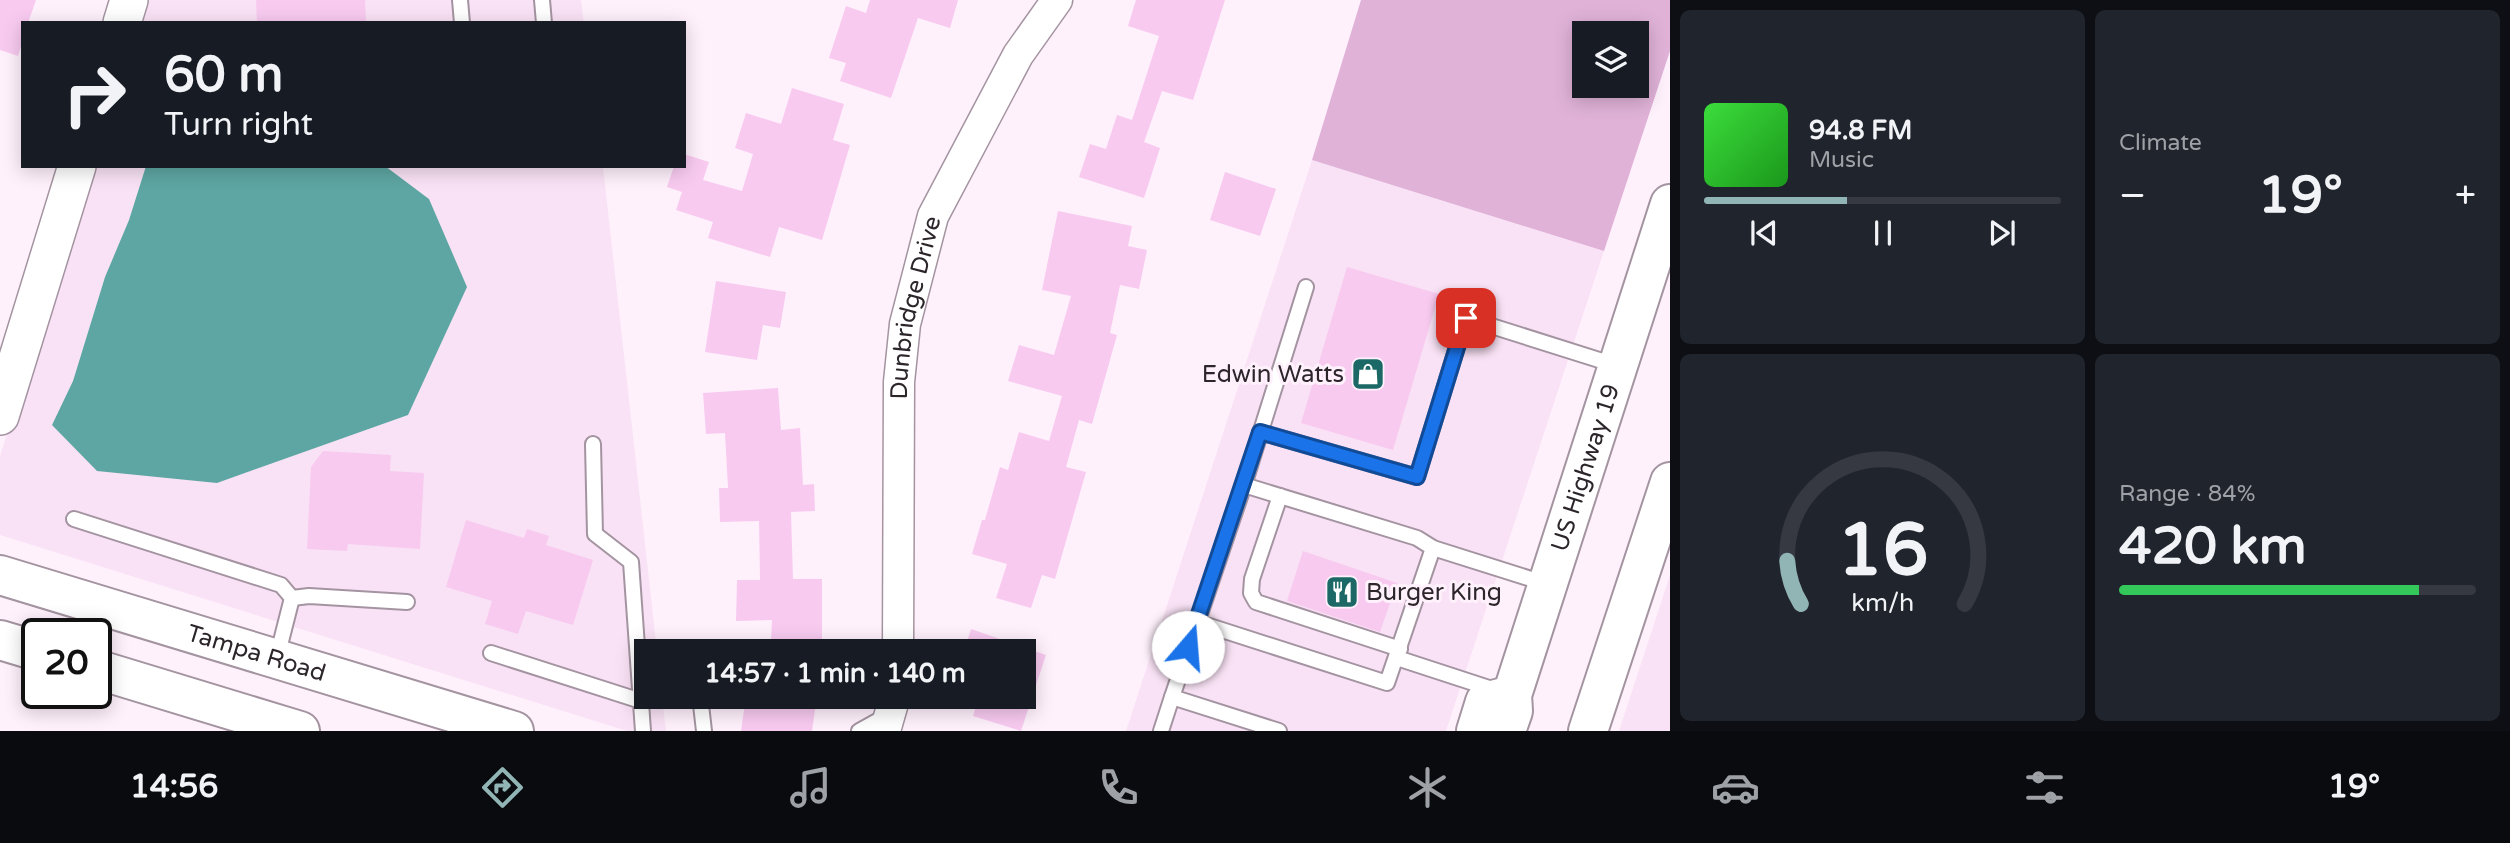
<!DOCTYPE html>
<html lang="en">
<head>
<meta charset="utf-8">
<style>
	:root { --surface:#171b24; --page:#20242c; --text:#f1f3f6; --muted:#9ea1a6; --line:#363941; --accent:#91b4b5 }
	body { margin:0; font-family:"Varela Round",sans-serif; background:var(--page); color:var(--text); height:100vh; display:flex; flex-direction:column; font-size:26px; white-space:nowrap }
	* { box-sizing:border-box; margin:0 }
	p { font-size:23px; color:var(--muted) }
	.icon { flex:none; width:38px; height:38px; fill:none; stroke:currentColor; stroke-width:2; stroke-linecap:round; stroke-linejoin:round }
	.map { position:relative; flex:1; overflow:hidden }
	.sheet { display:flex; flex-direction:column; gap:10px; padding:10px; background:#0d0f14; width:840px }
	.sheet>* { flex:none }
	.top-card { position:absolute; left:21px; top:21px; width:665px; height:147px; border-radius:0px; box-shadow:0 4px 18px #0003; background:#171b24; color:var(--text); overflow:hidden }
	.fabs { position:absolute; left:1572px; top:21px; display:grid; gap:14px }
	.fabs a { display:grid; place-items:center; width:77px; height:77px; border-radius:0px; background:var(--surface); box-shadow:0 4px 18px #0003; font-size:35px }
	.speed { position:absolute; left:21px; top:618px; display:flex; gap:14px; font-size:35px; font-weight:700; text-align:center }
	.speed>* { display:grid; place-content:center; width:91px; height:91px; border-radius:50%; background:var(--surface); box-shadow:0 4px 18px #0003; line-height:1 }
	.speed .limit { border:4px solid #111; border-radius:10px; background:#fff; color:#111 }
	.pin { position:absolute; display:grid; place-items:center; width:60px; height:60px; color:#fff; margin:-30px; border-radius:14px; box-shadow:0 4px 10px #0006 }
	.me { position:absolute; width:77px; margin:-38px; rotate:18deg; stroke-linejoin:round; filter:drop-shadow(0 0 5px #0008) }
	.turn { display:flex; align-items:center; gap:24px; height:147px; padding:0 28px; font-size:32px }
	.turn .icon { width:91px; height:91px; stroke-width:2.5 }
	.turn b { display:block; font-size:49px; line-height:60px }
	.big { font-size:52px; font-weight:700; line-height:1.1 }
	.sheet .widget { flex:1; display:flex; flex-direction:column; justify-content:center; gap:10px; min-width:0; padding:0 24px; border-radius:10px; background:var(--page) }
	.sheet .dial { align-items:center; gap:0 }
	.dial svg { height:182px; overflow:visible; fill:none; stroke:var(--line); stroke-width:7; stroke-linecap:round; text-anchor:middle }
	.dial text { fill:var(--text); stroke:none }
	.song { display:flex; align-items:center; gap:21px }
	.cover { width:84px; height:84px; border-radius:10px; background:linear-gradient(135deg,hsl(120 70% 55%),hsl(120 70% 35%)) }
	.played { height:7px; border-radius:4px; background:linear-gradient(90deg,var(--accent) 40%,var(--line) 40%) }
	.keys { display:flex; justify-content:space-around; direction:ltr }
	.heat { display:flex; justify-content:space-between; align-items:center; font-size:38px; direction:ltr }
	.charge { height:10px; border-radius:5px; background:linear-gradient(90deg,#34c759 84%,var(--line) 0) }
	.sheet .tiles { flex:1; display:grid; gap:10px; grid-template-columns:repeat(2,1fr) }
	.trip { position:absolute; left:634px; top:639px; width:402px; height:70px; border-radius:0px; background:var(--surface); box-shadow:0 4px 18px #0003; font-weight:700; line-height:70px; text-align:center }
	.menu { display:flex; height:112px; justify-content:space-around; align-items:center; background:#090b0e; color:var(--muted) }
	.menu .icon { width:49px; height:49px }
	.menu .selected { color:var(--accent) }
	.menu b { font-size:32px; color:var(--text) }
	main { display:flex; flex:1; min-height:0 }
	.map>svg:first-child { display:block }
	.built { fill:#f9e2f5 }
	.forest { fill:#e0b2d8; fill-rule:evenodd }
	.water { fill:#5ea6a3 }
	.building { fill:#f8caf0 }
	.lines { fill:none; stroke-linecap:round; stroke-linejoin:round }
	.service-casing { stroke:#a494a1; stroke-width:18 }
	.minor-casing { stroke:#a494a1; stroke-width:33 }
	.tertiary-casing { stroke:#a494a1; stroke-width:40 }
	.primary-casing { stroke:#a494a1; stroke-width:42 }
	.trunk-casing { stroke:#a494a1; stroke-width:42 }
	.service { stroke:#fff; stroke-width:14 }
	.minor { stroke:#fff; stroke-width:30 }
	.tertiary { stroke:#fff; stroke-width:37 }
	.primary { stroke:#fff; stroke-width:38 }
	.trunk { stroke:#fff; stroke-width:38 }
	.route-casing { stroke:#114b97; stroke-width:18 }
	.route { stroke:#1a73e8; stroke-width:12 }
	.labels { text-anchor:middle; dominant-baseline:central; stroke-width:6; stroke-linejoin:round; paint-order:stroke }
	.street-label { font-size:24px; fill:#2c262b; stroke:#fff1fc }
	.poi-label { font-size:24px; fill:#2c262b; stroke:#fff1fc; text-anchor:end }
</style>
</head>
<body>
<main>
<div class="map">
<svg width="1670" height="731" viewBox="0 0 1670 731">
	<rect width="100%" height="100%" fill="#fff1fc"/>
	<g class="built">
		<polygon points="142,0 581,0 584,23 135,23"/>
		<polygon points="1312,160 1604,251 1446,731 1126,731"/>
		<polygon points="91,166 146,166 129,220 105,277 73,381 52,425 217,483 408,415 429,199 385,166 603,166 657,651 646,651 646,696 662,697 666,731 627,731 0,535 0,456"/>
		<polygon points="1670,575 1670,731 1619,731"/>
	</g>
	<path class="forest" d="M1361,0H1670V51L1604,251L1312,160ZM1584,33H1636V86H1584Z"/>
	<polygon class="water" points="146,166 385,166 429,199 467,287 408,415 217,483 97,471 52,425 73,381 105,277 129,220"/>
	<g class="building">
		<polygon points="0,0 36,0 28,23 23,23 23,40 18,56 0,50"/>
		<polygon points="256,0 365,0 366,23 257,23"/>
		<polygon points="870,0 958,0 950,28 918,18 891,98 840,81 846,63 829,58 846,6 866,13"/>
		<polygon points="1136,0 1225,0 1193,100 1162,91 1144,142 1160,148 1144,198 1079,177 1090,144 1106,149 1117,115 1132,120 1159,36 1128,26"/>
		<polygon points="792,88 844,104 833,140 850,145 822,240 779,227 770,257 708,238 713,222 676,210 682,192 667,187 674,166 684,166 684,154 709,162 703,180 742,191 753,154 735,148 746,113 781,124"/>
		<polygon points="1225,172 1276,189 1260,236 1210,220"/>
		<polygon points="1058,211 1132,226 1128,246 1147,250 1139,289 1120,285 1110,333 1117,335 1092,424 1079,420 1066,467 1086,472 1055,579 1042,575 1031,608 996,598 1007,564 972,554 982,520 985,520 1000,467 1008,470 1019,432 1049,441 1062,396 1008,381 1019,345 1054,355 1071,296 1042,290"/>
		<polygon points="1347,267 1439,294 1393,450 1301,423"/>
		<polygon points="716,281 786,292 780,328 763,325 757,360 705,352"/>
		<polygon points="778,388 781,430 800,428 803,485 814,484 815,511 791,512 793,579 822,579 822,651 778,651 778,640 771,640 772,620 736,621 737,580 760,580 759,521 720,522 719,488 728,488 725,433 706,434 703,393"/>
		<polygon points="323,451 391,455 390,471 424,473 420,549 348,544 347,551 307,549 311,467"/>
		<polygon points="466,520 524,538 527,529 549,536 546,545 593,560 573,625 526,611 518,634 485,624 492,601 446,587"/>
		<polygon points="1303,551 1397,583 1380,632 1287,601"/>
		<polygon points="971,629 1046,655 1021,731 973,716 979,696 1024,696 1024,651 964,651"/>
		<polygon points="746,696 817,696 812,731 741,731"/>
	</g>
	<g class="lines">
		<defs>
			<g id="service">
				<polyline points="460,0 462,23"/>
				<polyline points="542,0 544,23"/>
				<polyline points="1260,432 1417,477 1466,318 1615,365"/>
				<polyline points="593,444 595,534 631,562 643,731"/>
				<polyline points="1244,485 1417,538 1433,548 1547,584"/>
				<polyline points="1280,496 1252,579 1251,593 1256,602 1400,649"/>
				<polyline points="74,519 281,585 292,598 277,657"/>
				<polyline points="292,598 309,596 407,602"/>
				<polyline points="1197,622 1387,683 1433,548"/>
				<polyline points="491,653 641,701"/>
				<polyline points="1397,658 1495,690"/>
				<polyline points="700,696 704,731"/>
				<polyline points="859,731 886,716"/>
				<polyline points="1161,731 1172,697"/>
				<polyline points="1279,731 1172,697 1244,485 1306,287"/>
			</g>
			<g id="minor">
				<path id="s1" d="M898,651L899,382L905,324L933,216L1018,55L1057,0"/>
				<polyline points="885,731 895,696"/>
			</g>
			<g id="tertiary">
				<polyline points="122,23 129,0"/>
				<polyline points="0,416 77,166"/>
			</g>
			<g id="primary">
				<path id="s2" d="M0,575L514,731"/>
				<polyline points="0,640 37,651"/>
				<polyline points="96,669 300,731"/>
			</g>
			<g id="trunk">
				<polyline points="1476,731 1485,702 1512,695"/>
				<path id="s3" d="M1506,731L1513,711L1512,695L1670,204"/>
				<polyline points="1588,731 1670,482"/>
			</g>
		</defs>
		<use href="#service" class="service-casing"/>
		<use href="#minor" class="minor-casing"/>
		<use href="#tertiary" class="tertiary-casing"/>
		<use href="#primary" class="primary-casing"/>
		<use href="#trunk" class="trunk-casing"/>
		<use href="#service" class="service"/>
		<use href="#minor" class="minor"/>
		<use href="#tertiary" class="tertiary"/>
		<use href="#primary" class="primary"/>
		<use href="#trunk" class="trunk"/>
	</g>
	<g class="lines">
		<defs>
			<polyline id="route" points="1188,647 1260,432 1417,477 1466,318"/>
		</defs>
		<use href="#route" class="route-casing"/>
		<use href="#route" class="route"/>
	</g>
	<defs>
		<symbol id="shop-square" viewBox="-11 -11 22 22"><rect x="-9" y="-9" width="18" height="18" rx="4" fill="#1c6866" stroke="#fff1fc"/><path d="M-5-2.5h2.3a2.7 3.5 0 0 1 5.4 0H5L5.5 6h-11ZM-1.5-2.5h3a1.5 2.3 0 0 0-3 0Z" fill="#fff"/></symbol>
		<symbol id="restaurant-square" viewBox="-11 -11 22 22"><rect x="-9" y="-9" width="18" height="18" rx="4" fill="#1c6866" stroke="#fff1fc"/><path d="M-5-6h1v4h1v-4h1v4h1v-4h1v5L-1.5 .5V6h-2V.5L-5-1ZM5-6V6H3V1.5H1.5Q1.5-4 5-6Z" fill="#fff"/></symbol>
	</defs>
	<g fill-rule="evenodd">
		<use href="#shop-square" x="1349" y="355" width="38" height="38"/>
		<use href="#restaurant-square" x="1323" y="573" width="38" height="38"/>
	</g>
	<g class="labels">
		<g class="street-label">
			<text stroke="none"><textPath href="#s1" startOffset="345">Dunbridge Drive</textPath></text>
			<text stroke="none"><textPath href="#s3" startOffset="276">US Highway 19</textPath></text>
			<text stroke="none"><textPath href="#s2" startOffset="268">Tampa Road</textPath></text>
		</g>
		<g class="poi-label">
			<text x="1344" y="374">Edwin Watts</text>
			<text x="1366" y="592" text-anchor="start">Burger King</text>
		</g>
	</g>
</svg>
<div class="fabs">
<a><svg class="icon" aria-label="layers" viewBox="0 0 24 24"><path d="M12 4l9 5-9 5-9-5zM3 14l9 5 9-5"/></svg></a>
</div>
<div class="speed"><div class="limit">20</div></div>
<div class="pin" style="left:1466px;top:318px;background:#d93025"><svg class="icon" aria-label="arrive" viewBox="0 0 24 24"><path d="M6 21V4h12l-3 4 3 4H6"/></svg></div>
<svg class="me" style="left:1188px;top:647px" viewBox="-20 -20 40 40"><circle r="19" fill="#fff"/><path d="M0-13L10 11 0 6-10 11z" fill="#1a73e8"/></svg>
<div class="trip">14:57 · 1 min · 140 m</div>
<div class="top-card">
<div class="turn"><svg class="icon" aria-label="right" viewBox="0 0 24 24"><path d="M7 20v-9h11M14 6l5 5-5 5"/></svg><div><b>60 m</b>Turn right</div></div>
</div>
</div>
<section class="sheet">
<div class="tiles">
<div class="widget">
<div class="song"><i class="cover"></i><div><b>94.8 FM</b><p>Music</p></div></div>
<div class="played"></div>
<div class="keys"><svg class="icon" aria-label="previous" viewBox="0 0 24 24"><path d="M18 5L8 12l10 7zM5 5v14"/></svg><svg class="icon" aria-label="pause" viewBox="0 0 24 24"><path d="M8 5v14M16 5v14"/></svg><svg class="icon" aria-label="next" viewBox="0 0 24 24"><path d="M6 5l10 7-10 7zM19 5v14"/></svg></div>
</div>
<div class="widget"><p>Climate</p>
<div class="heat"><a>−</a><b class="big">19°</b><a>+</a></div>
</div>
<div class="widget dial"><svg viewBox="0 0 100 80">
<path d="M14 69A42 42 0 1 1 86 69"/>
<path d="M14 69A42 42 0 0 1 8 50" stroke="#91b4b5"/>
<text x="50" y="56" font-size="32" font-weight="700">16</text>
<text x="50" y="72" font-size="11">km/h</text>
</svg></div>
<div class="widget"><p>Range · 84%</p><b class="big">420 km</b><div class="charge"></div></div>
</div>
</section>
</main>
<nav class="menu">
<b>14:56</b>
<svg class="icon selected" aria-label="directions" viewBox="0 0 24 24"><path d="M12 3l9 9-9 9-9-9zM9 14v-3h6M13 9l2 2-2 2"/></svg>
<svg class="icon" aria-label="music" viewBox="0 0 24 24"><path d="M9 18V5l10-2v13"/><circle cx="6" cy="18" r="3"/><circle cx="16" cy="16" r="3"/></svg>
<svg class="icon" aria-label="phone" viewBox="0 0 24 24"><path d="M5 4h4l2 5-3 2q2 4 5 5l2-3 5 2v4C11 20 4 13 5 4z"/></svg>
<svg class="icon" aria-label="climate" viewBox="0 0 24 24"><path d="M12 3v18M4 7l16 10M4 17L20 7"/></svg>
<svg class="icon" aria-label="car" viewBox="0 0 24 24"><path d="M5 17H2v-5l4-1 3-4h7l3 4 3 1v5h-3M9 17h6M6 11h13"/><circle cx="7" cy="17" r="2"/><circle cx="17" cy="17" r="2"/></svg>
<svg class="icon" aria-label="filters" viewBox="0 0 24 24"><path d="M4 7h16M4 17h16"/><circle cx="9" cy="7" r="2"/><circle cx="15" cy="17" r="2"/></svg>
<b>19°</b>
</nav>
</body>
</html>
